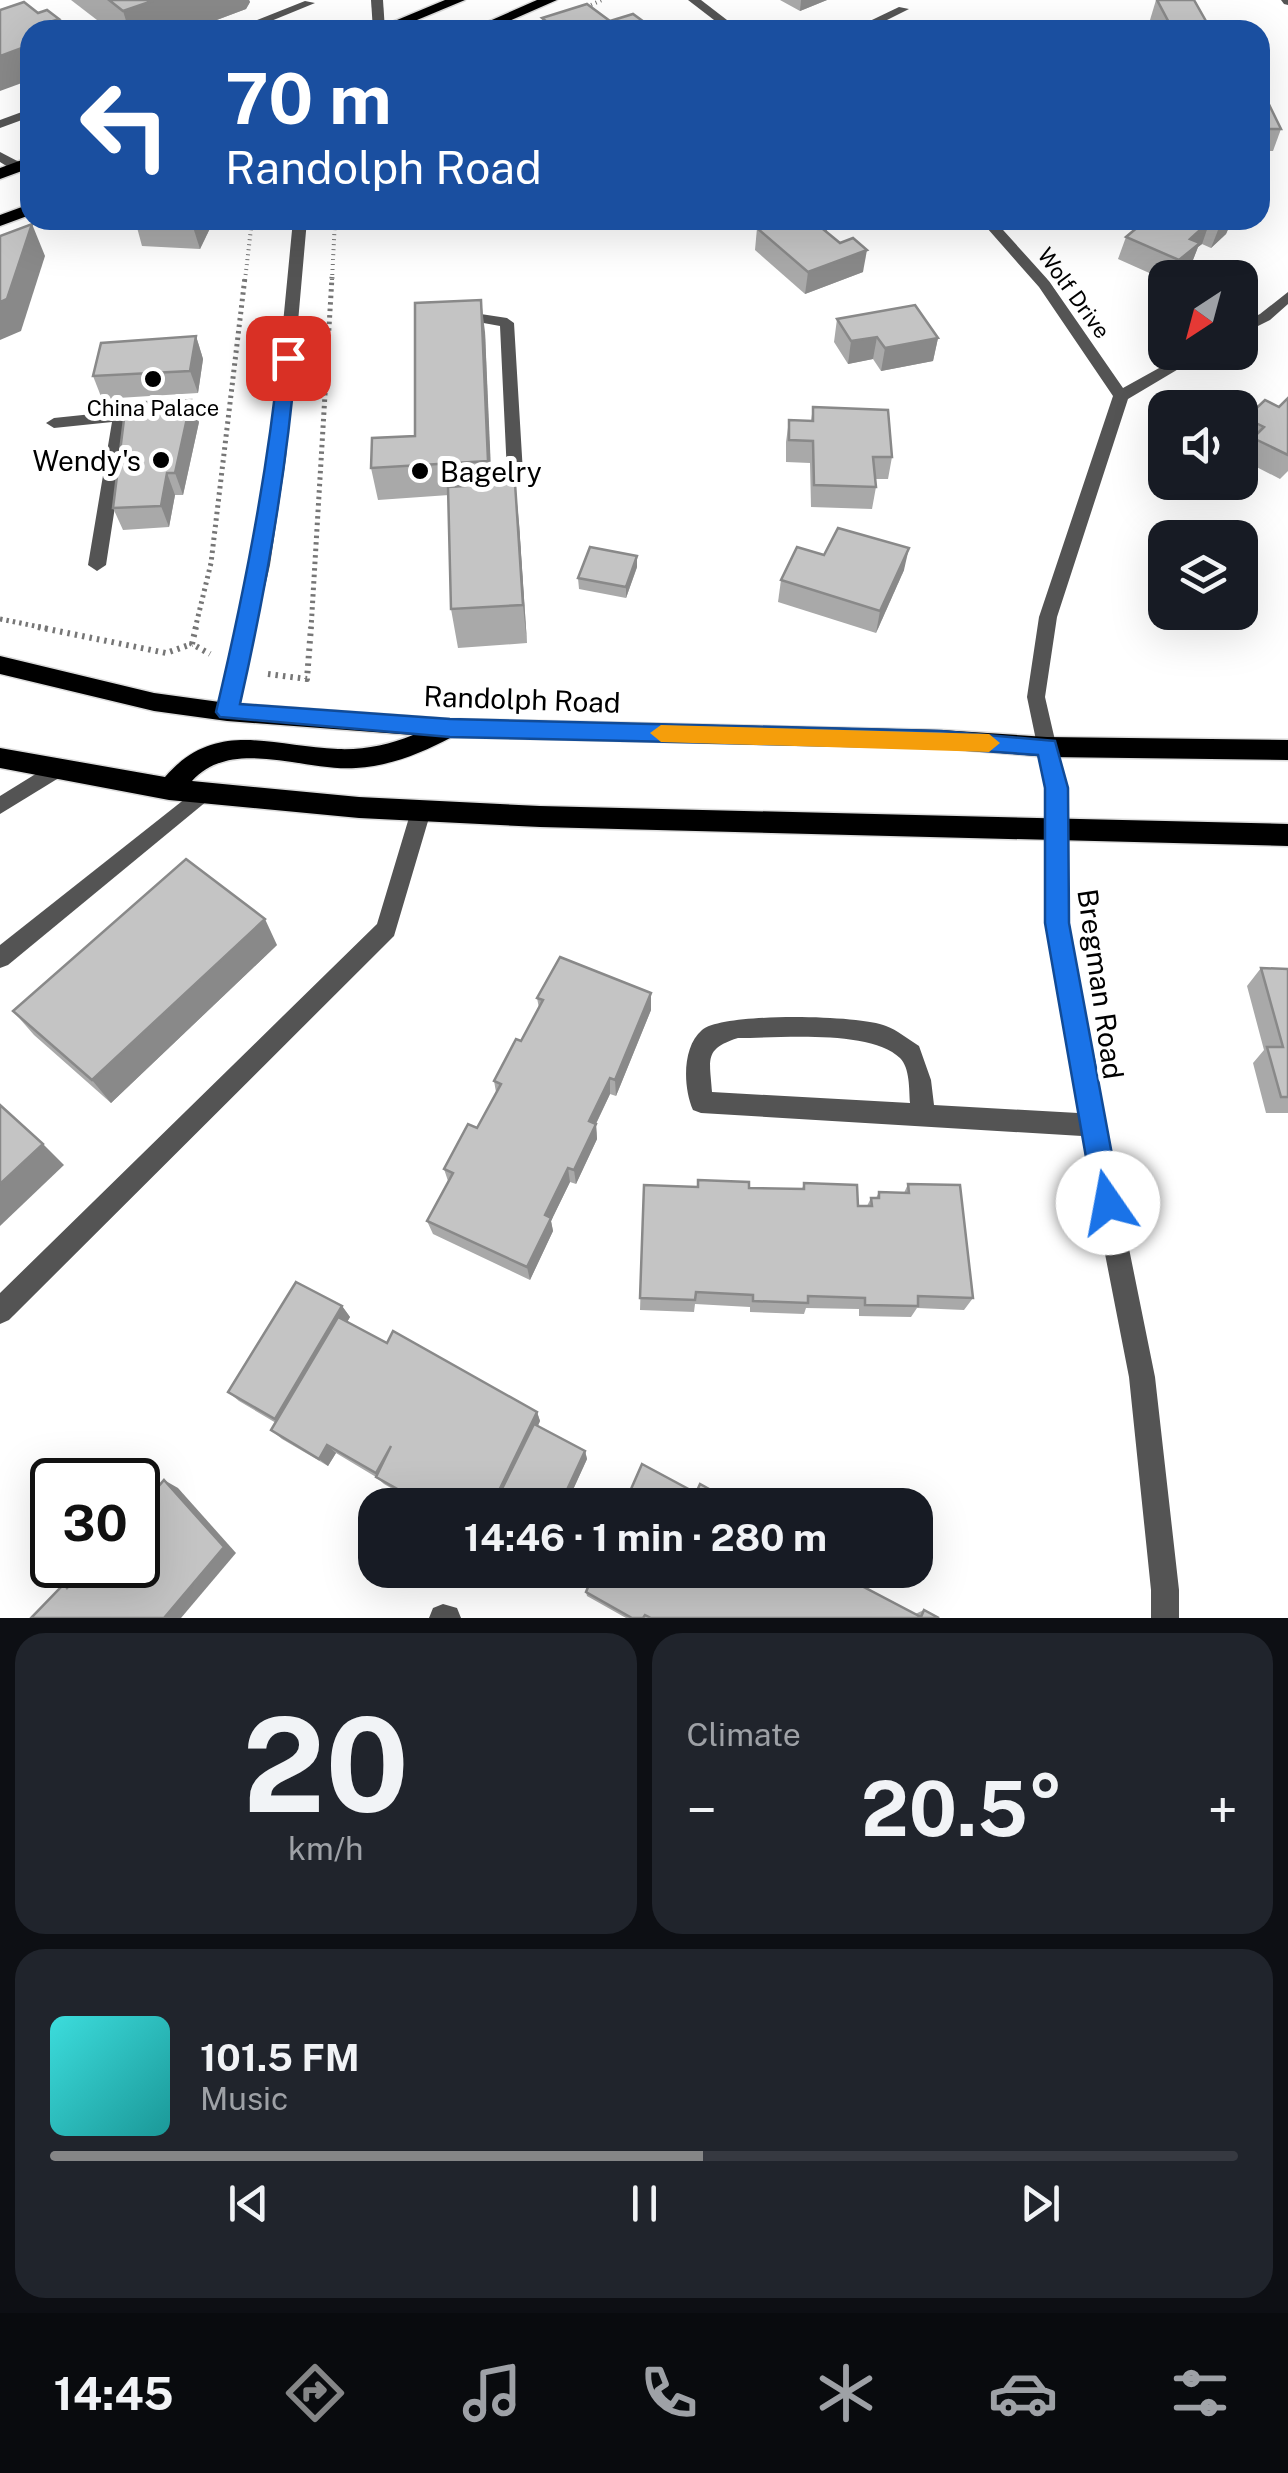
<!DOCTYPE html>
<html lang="en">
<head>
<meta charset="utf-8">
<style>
	:root { --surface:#171b24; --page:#20242c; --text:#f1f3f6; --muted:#9ea1a6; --line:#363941; --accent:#858687 }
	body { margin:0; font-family:"Public Sans",sans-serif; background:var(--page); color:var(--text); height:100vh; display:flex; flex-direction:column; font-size:38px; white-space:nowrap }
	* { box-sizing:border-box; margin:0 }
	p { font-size:32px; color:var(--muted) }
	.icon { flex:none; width:55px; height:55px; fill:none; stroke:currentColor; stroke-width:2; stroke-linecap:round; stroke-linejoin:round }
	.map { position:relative; height:1618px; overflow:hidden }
	.drawer { display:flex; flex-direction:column; gap:15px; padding:15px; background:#0d0f14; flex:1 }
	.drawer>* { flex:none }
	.hud { position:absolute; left:20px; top:20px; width:1250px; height:210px; border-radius:30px; box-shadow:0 10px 40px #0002; background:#1a4fa0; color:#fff; overflow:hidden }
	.needle { width:65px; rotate:216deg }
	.controls { position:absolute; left:1148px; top:260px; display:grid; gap:20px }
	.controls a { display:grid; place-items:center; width:110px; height:110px; border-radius:20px; background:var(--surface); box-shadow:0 10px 40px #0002; font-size:50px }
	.speed { position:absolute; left:30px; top:1458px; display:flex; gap:20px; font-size:50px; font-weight:700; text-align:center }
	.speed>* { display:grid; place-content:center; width:130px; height:130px; border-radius:50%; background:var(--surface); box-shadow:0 10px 40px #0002; line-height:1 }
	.speed .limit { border:5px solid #111; border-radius:15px; background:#fff; color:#111 }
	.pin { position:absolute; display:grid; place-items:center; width:85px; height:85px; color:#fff; margin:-42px; border-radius:20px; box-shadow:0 5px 15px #0006 }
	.me { position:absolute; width:110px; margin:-55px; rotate:348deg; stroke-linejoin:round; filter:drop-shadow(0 0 8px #0008) }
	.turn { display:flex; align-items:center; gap:35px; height:210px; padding:0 40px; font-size:45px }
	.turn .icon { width:130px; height:130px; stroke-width:2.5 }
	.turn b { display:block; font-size:70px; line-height:85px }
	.big { font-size:75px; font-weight:700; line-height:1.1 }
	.drawer .card { flex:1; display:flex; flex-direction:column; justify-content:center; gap:15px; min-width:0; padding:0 35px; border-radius:30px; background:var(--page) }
	.drawer .dial { align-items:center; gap:0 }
	.dial b { font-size:130px; line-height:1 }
	.song { display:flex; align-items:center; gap:30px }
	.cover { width:120px; height:120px; border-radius:15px; background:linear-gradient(135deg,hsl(180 70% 55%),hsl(180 70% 35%)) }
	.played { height:10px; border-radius:5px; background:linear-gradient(90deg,var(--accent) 55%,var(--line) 55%) }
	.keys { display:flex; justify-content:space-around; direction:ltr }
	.heat { display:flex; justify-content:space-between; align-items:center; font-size:55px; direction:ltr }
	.drawer .tiles { flex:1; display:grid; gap:15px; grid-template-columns:1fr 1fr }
	.card:last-child { grid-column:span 2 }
	.trip { position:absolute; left:358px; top:1488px; width:575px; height:100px; border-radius:30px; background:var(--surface); box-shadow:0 10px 40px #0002; font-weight:700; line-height:100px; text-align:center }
	.tab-bar { display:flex; height:160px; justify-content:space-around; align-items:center; background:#090b0e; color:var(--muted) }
	.tab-bar .icon { width:70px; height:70px }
	.tab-bar .active { color:var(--accent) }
	.tab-bar b { font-size:45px; color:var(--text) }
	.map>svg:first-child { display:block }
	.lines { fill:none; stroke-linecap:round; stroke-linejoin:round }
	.primary-casing { stroke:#dbdbdb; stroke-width:3 }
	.path-far2 { stroke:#767676; stroke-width:4; stroke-dasharray:1 4; stroke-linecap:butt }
	.path-far1 { stroke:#767676; stroke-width:5; stroke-dasharray:2.5 4; stroke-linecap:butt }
	.path { stroke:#767676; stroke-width:6; stroke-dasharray:2.5 5; stroke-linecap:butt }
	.service { fill:#545454; fill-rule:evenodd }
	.minor { fill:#545454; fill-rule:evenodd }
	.primary { fill:#000; fill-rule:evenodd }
	.wall { fill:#a9a9a9 }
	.shaded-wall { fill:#898989 }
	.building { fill:#c4c4c4; stroke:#898989; stroke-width:2.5 }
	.route { fill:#1a73e8; stroke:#114b97; stroke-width:2.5 }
	.slow { fill:#f59e0b }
	.poi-dot { fill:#000; stroke:#fff; stroke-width:4 }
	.labels { text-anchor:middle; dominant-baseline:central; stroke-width:10; stroke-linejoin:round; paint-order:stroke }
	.far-street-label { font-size:22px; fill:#000; stroke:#fff }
	.far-poi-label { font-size:22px; fill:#000; stroke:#fff }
	.poi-label { font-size:28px; fill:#000; stroke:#fff; text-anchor:end }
	.street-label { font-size:28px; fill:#000; stroke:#fff }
</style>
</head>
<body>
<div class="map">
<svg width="1288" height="1618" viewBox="0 0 1288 1618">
	<rect width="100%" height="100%" fill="#fff"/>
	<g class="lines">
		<defs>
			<g id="primary">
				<polygon points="445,0 465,0 393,30 373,30"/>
				<polygon points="537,0 557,0 489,30 469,30"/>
				<polygon points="30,157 30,168 0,179 0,168"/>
				<polygon points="30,204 30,215 0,226 0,215"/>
				<path d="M0,656L154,693L227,703L449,719L941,730L1047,737L1288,740V760L1047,757L941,748L452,737C422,753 390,766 356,768C304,772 232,736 192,781L359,797L540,806L1288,824V846L540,827L359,818L169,800L0,768V748L165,777C216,718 272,747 338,749C364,750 389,745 413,735L227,721L154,711L0,674Z"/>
			</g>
		</defs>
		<use href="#primary" class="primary-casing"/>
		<g class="path-far2">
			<polyline points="582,9 602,0"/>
			<polyline points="245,280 252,220"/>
			<polyline points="332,280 335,220"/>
		</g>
		<g class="path-far1">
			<polyline points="0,619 50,629"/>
			<polyline points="195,629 211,563 245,277"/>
			<polyline points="311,629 332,277"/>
		</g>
		<g class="path">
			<polyline points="38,627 166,653 192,644"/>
			<polyline points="196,627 192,644 210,654"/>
			<polyline points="268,674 307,679 311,627"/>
		</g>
		<g class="service">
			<polygon points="371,0 383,0 385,30 373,30"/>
			<polygon points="305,1 315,3 249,30 232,30"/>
			<polygon points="899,7 909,9 867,30 851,30"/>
			<polygon points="30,109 30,117 0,128 0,120"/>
			<polygon points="0,152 23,164 23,170 13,170 0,162"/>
			<polygon points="461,311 507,318 514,323 523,473 521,477 509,477 507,473 500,326 456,318 456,312"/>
			<polygon points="121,411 129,416 106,565 97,571 88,565 112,422 54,428 46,423 54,418"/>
			<polygon points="55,762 62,764 65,770 62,776 0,814 0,796"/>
			<polygon points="200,787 207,789 210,795 207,801 8,965 0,968 0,945"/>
			<polygon points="421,803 428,805 431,811 394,936 9,1320 0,1324 0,1293 377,924 411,811 414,805"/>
		</g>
		<g class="minor">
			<polygon points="688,0 701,0 740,30 727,30"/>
			<polygon points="1281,0 1288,0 1288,5 1284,4"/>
			<polygon points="293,220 307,220 286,458 270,565 236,712 227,719 218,712 252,565 270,458"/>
			<path d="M980,220H994L1049,281L1123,388L1188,352H1207L1128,399L1057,617L1045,697L1066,788L1068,923L1104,1125L1155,1377L1179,1590V1618H1151V1590L1129,1377L1082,1136L701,1113L693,1110C683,1087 682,1047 702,1030C724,1012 859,1015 886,1026C897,1030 908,1039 919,1046L931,1080L934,1105L1078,1113L1046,923V788L1027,697L1039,617L1113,396L1039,287ZM738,1038C778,1038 871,1029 900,1058C910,1068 909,1089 910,1103L712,1092C710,1060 703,1049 738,1038Z"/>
			<polygon points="1288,292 1288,304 1270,320 1240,335 1240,324 1260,314"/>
			<polygon points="443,1604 457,1608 461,1618 429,1618 433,1608"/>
		</g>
		<use href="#primary" class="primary"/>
	</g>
	<g class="wall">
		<polygon points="71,0 249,0 250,2 246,9 190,30 110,30"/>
		<polygon points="780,0 827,0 800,11"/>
		<polygon points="1156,0 1194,0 1211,30 1155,30 1150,20"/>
		<polygon points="542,18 610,21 655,30 543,30"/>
		<polygon points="1260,86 1281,129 1273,151 1260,151"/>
		<polygon points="135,220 214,220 200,249 142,246"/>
		<polygon points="1154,220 1232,220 1226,234 1211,248 1202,244 1198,247 1191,265 1177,278 1165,278 1165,280 1118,259 1126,237"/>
		<polygon points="757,228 826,232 863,272 805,294 755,250"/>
		<polygon points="837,319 938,338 933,361 881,371 873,359 848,364 834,342"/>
		<polygon points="485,332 491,485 519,523 527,643 458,648 451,609 449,495 378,500 371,468 415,436"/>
		<polygon points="196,336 203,359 198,393 102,399 93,376"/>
		<polygon points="1288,398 1288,471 1280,479 1243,460 1249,447 1240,443 1240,432 1246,418 1279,407"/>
		<polygon points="813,407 892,457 888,479 875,479 876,487 872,509 811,507 810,463 786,462 786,442 789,420 811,421"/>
		<polygon points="199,422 183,495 175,495 169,527 123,530 113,508"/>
		<polygon points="824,555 904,570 876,633 778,602 781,580"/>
		<polygon points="637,567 626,598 579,589 578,578"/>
		<polygon points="277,945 111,1103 34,1035 13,1011"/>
		<polygon points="1261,968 1288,969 1288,1113 1266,1113 1253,1063 1264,1050 1247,986"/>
		<polygon points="537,998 651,1010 616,1096 610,1094 596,1124 597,1139 576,1184 570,1182 551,1221 553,1231 530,1280 433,1234 427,1221 448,1181 444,1169 477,1128 496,1092 494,1081 521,1041 539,1008"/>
		<polygon points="804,1183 858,1206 867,1206 871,1198 876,1198 879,1192 904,1193 908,1184 973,1298 964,1310 917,1308 911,1317 859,1316 859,1309 806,1308 804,1314 750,1312 750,1307 695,1304 694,1312 640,1310 644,1185 802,1189"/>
		<polygon points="342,1306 350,1317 347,1322 387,1343 537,1412 540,1421 538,1426 585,1451 587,1459 566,1505 420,1505 384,1484 376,1477 336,1453 328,1466 282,1439 271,1430 276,1423 239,1401 228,1392"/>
		<polygon points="507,1570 535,1570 529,1583"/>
		<polygon points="864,1587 915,1614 924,1610 939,1618 626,1618 587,1596 586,1592"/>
	</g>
	<g class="shaded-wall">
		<polygon points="155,0 249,0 250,2 246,9 190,30 129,30 123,11"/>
		<polygon points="801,0 827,0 800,11"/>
		<polygon points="59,19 63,30 53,30 50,22"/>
		<polygon points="30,45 30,80 0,91 0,56"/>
		<polygon points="197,220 214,220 200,249 193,227"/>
		<polygon points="638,220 652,220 638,226"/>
		<polygon points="1226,220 1232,220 1226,234 1211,248 1220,225"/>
		<polygon points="1210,221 1202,244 1198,247 1191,265 1177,278 1173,278 1190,239"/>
		<polygon points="828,222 825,244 818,225"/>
		<polygon points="32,224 45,256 21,331 0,340 0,302"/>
		<polygon points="867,250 863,272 805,294 808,272"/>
		<polygon points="481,300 485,332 492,493 488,461"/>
		<polygon points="196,336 203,359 198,393 190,371"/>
		<polygon points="877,337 873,359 848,364 851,341"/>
		<polygon points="938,338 933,361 881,371 885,348"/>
		<polygon points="191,400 199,422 183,495 175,473"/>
		<polygon points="167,473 175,495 169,527 161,506"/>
		<polygon points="515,483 519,523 527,643 523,605"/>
		<polygon points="909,548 904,570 876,633 880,611"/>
		<polygon points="637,556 637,567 626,598 626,587"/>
		<polygon points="265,919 277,945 111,1103 92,1080"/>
		<polygon points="651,993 651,1010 616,1096 615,1080"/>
		<polygon points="610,1078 610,1094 590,1136 589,1121"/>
		<polygon points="596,1124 597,1139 576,1184 574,1170"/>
		<polygon points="43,1144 64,1165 0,1226 0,1184"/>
		<polygon points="568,1168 570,1182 551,1221 553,1231 530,1280 527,1267 545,1215"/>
		<polygon points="342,1306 350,1317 285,1428 275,1419"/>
		<polygon points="537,1412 540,1421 499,1505 492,1505"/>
		<polygon points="327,1445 336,1453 328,1466 319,1459"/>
		<polygon points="585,1451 587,1459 566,1505 560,1505"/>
		<polygon points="164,1480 178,1488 236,1553 181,1618 164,1618"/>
		<polygon points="530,1570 535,1570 529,1583 526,1578"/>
	</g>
	<g class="building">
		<polygon points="109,0 155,0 123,11"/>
		<polygon points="1157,0 1194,0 1211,30 1173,30"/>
		<polygon points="24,2 38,13 47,10 59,19 50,22 61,30 30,30 30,45 0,56 0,10"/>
		<polygon points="587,4 610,21 633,14 655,30 557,30 542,18"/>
		<polygon points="1260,86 1281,129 1260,129"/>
		<polygon points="137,220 197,220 193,227 135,224"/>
		<polygon points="779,220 825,220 828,222 818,225 840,243 853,238 867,250 808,272 757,228"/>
		<polygon points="1146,220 1152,221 1154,220 1226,220 1220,225 1210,221 1190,239 1200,243 1179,260 1126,237"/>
		<polygon points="32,224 7,299 0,302 0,236"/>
		<polygon points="481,300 488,461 371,468 372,438 415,436 415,303"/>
		<polygon points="915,305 938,338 885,348 877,337 851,341 837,319"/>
		<polygon points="196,336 190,371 93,376 101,343"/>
		<polygon points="1288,398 1288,455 1253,438 1264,427 1246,418 1265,400 1279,407"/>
		<polygon points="191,400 175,473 167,473 161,506 113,508 126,403"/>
		<polygon points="813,407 888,410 892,457 873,457 876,487 814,485 813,441 789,440 789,420 813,421"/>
		<polygon points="515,483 523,605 451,609 448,487"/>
		<polygon points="838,528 909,548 880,611 781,580 797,547 824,555"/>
		<polygon points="590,547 637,556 626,587 578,578"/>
		<polygon points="186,859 265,919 92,1080 13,1011"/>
		<polygon points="560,957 651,993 615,1080 610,1078 589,1121 596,1124 574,1170 568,1168 545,1215 551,1218 527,1267 427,1221 453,1173 444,1169 468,1124 477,1128 501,1084 494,1081 516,1039 521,1041 543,1000 537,998"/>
		<polygon points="1261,968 1288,969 1288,1097 1281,1097 1267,1047 1283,1047"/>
		<polygon points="0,1105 43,1144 0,1184"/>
		<polygon points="698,1180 749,1182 749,1188 804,1189 804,1183 857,1185 858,1206 872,1206 871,1198 879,1198 879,1192 909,1193 908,1184 960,1185 973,1298 918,1296 918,1306 865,1305 865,1298 808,1296 808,1303 753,1301 753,1295 696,1292 695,1300 640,1298 644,1185 698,1187"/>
		<polygon points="296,1282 342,1306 275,1419 228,1392"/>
		<polygon points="338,1317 387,1343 393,1331 537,1412 492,1505 426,1505 376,1477 391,1446 376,1473 327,1445 319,1459 271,1430"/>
		<polygon points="534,1424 585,1451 560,1505 494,1505"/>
		<polygon points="642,1464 696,1493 700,1484 738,1505 624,1505"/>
		<polygon points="164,1480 224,1547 164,1618 31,1618 64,1584 67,1588 88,1565 138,1565 138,1510"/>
		<polygon points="512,1570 530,1570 526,1578"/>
		<polygon points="595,1570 845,1570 866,1580 864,1587 921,1617 924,1610 939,1618 651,1618 645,1615 643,1618 632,1618 586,1592"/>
	</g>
	<path class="route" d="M288,352L296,358C286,476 266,589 240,704L450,719L941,731L1055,741L1068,788L1069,923L1121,1203L1117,1213L1108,1217L1098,1213L1094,1203L1045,923V788L1038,755L941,748L450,737L220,717L216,712C244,594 267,478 279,358Z"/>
	<polygon class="slow" points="661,725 989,734 1000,743 989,752 661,742 650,733"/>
	<g class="poi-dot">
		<circle cx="153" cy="379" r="10"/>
		<circle cx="161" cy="460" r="10"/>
		<circle cx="420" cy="471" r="10"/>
	</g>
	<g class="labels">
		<g class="far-street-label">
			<text transform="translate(1074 293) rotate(54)">Wolf Drive</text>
		</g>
		<g class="far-poi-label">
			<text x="153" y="408">China Palace</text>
		</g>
		<g class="poi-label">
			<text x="141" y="460">Wendy's</text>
			<text x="440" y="471" text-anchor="start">Bagelry</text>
		</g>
		<g class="street-label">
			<text transform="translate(522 699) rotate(2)">Randolph Road</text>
			<text transform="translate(1101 984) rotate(82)">Bregman Road</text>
		</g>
	</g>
</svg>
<div class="controls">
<a><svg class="needle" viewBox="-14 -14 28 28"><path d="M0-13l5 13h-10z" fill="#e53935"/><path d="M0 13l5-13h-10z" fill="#9ea1a6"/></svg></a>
<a><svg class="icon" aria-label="sound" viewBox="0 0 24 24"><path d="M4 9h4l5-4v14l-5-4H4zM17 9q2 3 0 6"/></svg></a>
<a><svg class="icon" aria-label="layers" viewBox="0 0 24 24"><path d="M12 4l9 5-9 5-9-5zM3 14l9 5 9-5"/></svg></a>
</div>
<div class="speed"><div class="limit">30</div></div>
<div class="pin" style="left:288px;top:358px;background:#d93025"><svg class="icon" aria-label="arrive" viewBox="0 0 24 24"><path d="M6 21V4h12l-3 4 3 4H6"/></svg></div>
<svg class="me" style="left:1108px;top:1203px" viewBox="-20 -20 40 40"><circle r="19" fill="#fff"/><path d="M0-13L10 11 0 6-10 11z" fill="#1a73e8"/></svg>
<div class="trip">14:46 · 1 min · 280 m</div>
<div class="hud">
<div class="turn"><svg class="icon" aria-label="left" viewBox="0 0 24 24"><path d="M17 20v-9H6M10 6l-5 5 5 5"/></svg><div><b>70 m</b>Randolph Road</div></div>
</div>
</div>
<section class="drawer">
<div class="tiles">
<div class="card dial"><b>20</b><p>km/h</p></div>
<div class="card"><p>Climate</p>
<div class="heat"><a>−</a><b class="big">20.5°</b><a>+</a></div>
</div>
<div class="card">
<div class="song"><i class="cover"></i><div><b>101.5 FM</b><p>Music</p></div></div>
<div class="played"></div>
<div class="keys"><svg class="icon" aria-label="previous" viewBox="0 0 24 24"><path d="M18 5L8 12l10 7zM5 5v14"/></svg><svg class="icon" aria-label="pause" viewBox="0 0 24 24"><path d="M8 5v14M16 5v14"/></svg><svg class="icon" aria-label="next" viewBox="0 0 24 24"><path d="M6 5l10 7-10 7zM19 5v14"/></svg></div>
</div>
</div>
</section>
<nav class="tab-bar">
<b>14:45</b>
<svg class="icon active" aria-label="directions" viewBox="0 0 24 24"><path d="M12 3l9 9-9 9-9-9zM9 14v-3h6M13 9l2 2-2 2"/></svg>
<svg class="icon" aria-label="music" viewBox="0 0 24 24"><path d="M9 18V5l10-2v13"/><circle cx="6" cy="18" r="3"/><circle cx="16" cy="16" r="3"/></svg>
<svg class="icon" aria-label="phone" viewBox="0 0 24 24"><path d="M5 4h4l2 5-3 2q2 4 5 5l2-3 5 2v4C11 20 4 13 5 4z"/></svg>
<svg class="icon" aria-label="climate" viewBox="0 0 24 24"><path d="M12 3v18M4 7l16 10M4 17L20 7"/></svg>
<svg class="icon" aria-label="car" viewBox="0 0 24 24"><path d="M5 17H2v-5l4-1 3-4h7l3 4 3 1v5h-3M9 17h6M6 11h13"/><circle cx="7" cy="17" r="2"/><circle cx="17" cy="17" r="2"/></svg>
<svg class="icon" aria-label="filters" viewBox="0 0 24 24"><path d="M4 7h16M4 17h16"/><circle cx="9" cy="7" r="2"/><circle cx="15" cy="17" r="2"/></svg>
</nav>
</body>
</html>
